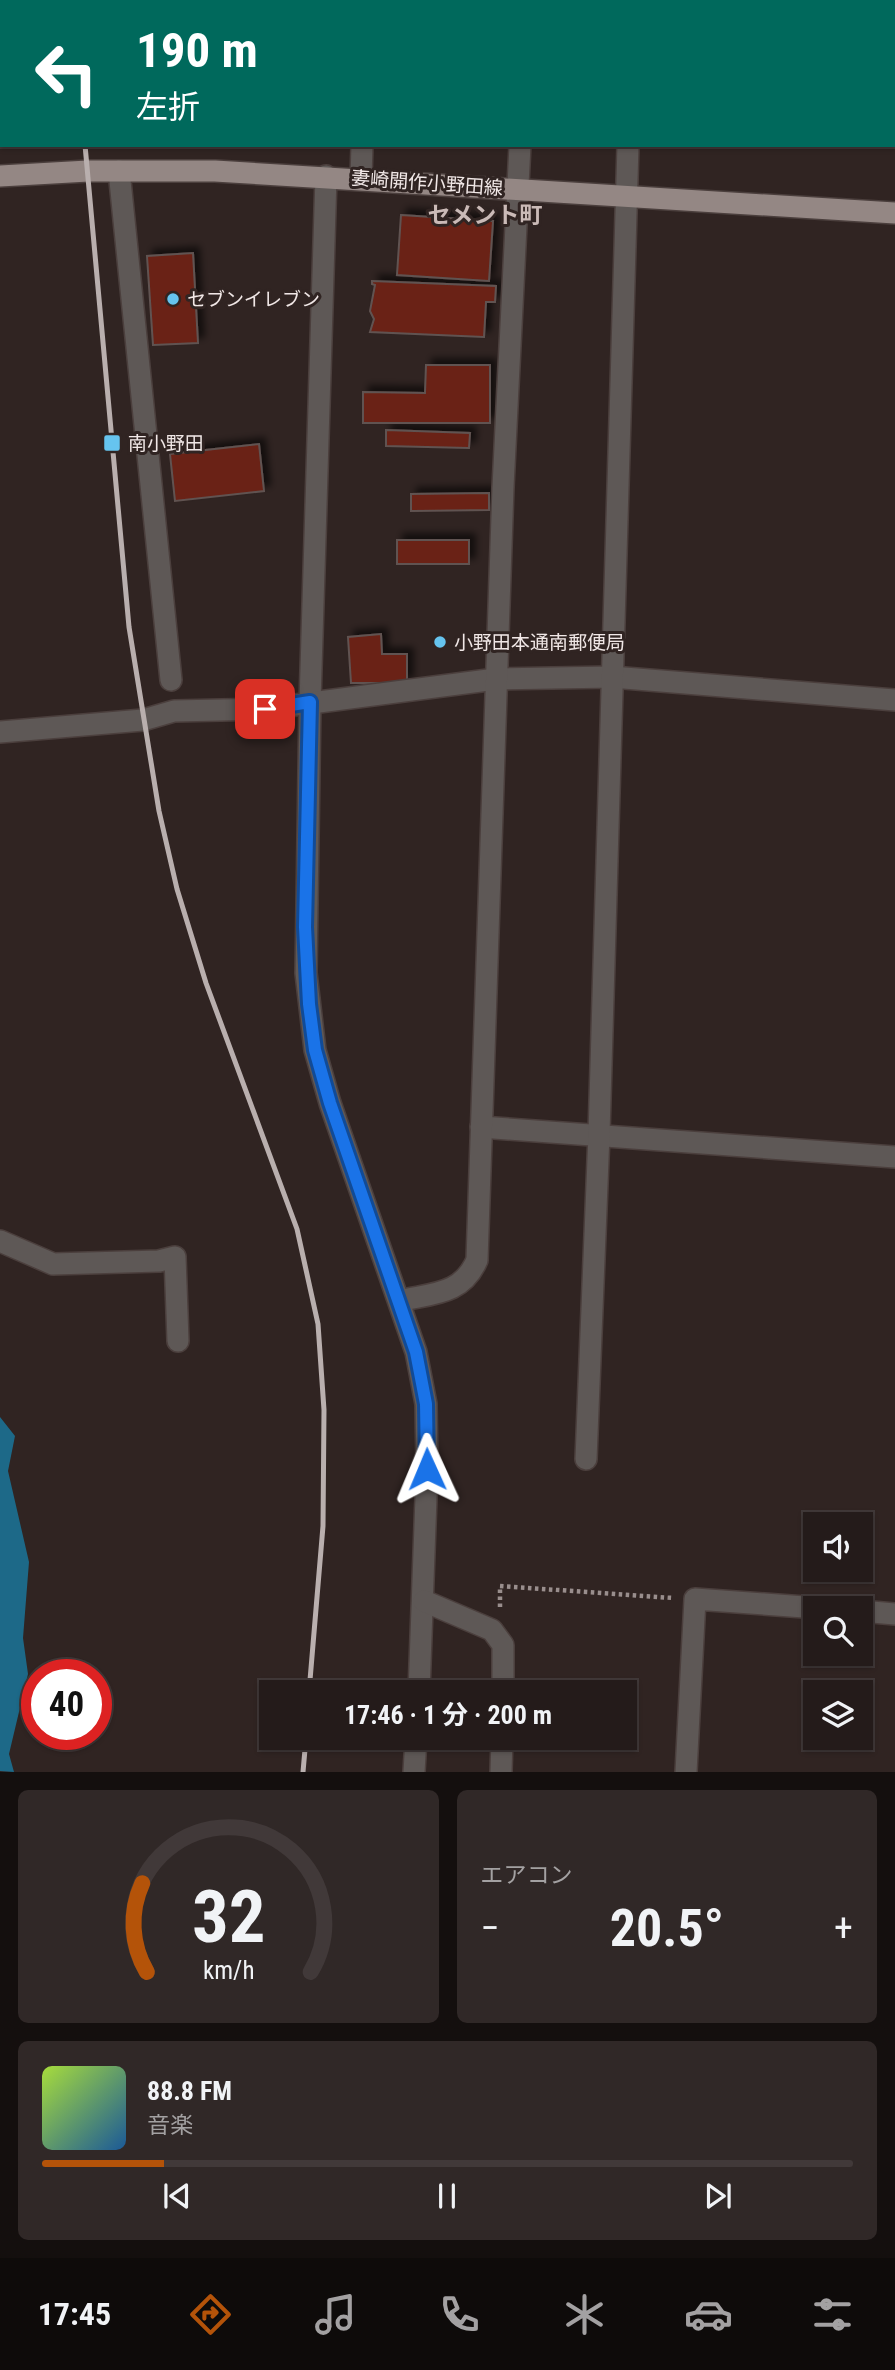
<!DOCTYPE html>
<html lang="ja">
<head>
<meta charset="utf-8">
<style>
	:root { --surface:#241b1a; --page:#302827; --text:#f1f3f6; --muted:#a3a1a2; --line:#413939; --accent:#b45309 }
	body { margin:0; font-family:"Roboto Condensed","Noto Sans JP",sans-serif; background:var(--page); color:var(--text); height:100vh; display:flex; flex-direction:column; font-size:26px; white-space:nowrap }
	* { box-sizing:border-box; margin:0 }
	p { font-size:23px; color:var(--muted) }
	.icon { flex:none; width:38px; height:38px; fill:none; stroke:currentColor; stroke-width:2; stroke-linecap:round; stroke-linejoin:round }
	.map { position:relative; height:1772px; overflow:hidden }
	.panel { display:flex; flex-direction:column; gap:18px; padding:18px; background:#140f0e; flex:1 }
	.panel>* { flex:none }
	.top-card { position:absolute; left:0px; top:0px; width:896px; height:147px; box-shadow:0 2px 5px #0004,0 0 0 2px var(--line); background:#00695c; color:#fff; overflow:hidden }
	.controls { position:absolute; left:803px; top:1512px; display:grid; gap:14px }
	.controls a { display:grid; place-items:center; width:70px; height:70px; border-radius:0px; background:var(--surface); box-shadow:0 2px 5px #0004,0 0 0 2px var(--line); font-size:35px }
	.speed { position:absolute; left:21px; top:1659px; display:flex; gap:14px; font-size:35px; font-weight:700; text-align:center }
	.speed>* { display:grid; place-content:center; width:91px; height:91px; border-radius:50%; background:var(--surface); box-shadow:0 2px 5px #0004,0 0 0 2px var(--line); line-height:1 }
	.speed .limit { border:10px solid #d22; background:#fff; color:#111 }
	.pin { position:absolute; display:grid; place-items:center; width:60px; height:60px; color:#fff; margin:-30px; border-radius:14px; box-shadow:0 4px 10px #0006 }
	.me { position:absolute; width:77px; margin:-38px; rotate:359deg; stroke-linejoin:round; filter:drop-shadow(0 0 5px #0008) }
	.turn { display:flex; align-items:center; gap:24px; height:147px; padding:0 21px; font-size:32px }
	.turn .icon { width:91px; height:91px; stroke-width:2.5 }
	.turn b { display:block; font-size:49px; line-height:60px }
	.big { font-size:52px; font-weight:700; line-height:1.1 }
	.panel .card { flex:1; display:flex; flex-direction:column; justify-content:center; gap:10px; min-width:0; padding:0 24px; border-radius:10px; background:var(--page) }
	.panel .dial { align-items:center; gap:0 }
	.dial svg { height:182px; overflow:visible; fill:none; stroke:var(--line); stroke-width:7; stroke-linecap:round; text-anchor:middle }
	.dial text { fill:var(--text); stroke:none }
	.song { display:flex; align-items:center; gap:21px }
	.cover { width:84px; height:84px; border-radius:10px; background:linear-gradient(135deg,hsl(80 70% 55%),hsl(210 70% 35%)) }
	.played { height:7px; border-radius:4px; background:linear-gradient(90deg,var(--accent) 15%,var(--line) 15%) }
	.keys { display:flex; justify-content:space-around; direction:ltr }
	.heat { display:flex; justify-content:space-between; align-items:center; font-size:38px; direction:ltr }
	.panel .tiles { flex:1; display:grid; gap:18px; grid-template-columns:1fr 1fr }
	.card:last-child { grid-column:span 2 }
	.trip { position:absolute; left:259px; top:1680px; width:378px; height:70px; border-radius:0px; background:var(--surface); box-shadow:0 2px 5px #0004,0 0 0 2px var(--line); font-weight:700; line-height:70px; text-align:center }
	.tabs { display:flex; height:112px; justify-content:space-around; align-items:center; background:#0e0b0a; color:var(--muted) }
	.tabs .icon { width:49px; height:49px }
	.tabs .selected { color:var(--accent) }
	.tabs b { font-size:32px; color:var(--text) }
	.map>svg:first-child { display:block }
	.water { fill:#1d6988 }
	.building { fill:#6a2115; stroke:#615351; stroke-width:2; filter:url(#shadow) }
	.lines { fill:none; stroke-linecap:round; stroke-linejoin:round }
	.minor-casing { stroke:#4b3f3d; stroke-width:24 }
	.major-casing { stroke:#4b3f3d; stroke-width:24 }
	.path { stroke:#998e8d; stroke-width:4.5; stroke-dasharray:3.5 3.5; stroke-linecap:butt }
	.minor { stroke:#5e5856; stroke-width:21 }
	.major { stroke:#948784; stroke-width:21 }
	.rail { stroke:#b9afae; stroke-width:5 }
	.route-casing { stroke:#114b97; stroke-width:18 }
	.route { stroke:#1a73e8; stroke-width:12 }
	.poi-dot { fill:#66c4ef; stroke:#302422; stroke-width:2.5 }
	.labels { text-anchor:middle; dominant-baseline:central; stroke-width:6; stroke-linejoin:round; paint-order:stroke }
	.street-label { font-size:19px; fill:#f0e7e6; stroke:#302422 }
	.poi-label { font-size:19px; fill:#f0e7e6; stroke:#302422; text-anchor:start }
	.quarter-label { font-size:23px; font-weight:bold; fill:#cabab7; stroke:#302422 }
</style>
</head>
<body>
<div class="map">
<svg width="895" height="1772" viewBox="0 0 895 1772">
	<defs>
		<filter id="shadow"><feDropShadow dx="6" dy="-6" stdDeviation="3.5" flood-color="#0009"/></filter>
	</defs>
	<rect width="100%" height="100%" fill="#302422"/>
	<polygon class="water" points="0,1417 15,1436 8,1471 29,1562 23,1638 28,1674 9,1754 14,1772 0,1771"/>
	<g class="building">
		<rect x="158" y="0" width="68" height="2"/>
		<polygon points="0,62 2,90 0,133"/>
		<polygon points="401,215 493,221 489,281 397,275"/>
		<polygon points="193,253 198,343 153,345 147,256"/>
		<polygon points="372,281 496,286 495,302 486,302 484,337 370,332 374,319 370,311 375,285 372,284"/>
		<polygon points="426,365 490,365 490,423 363,423 363,392 425,393"/>
		<polygon points="386,430 470,433 469,448 386,446"/>
		<polygon points="259,444 264,491 175,501 170,454"/>
		<polygon points="489,493 489,510 411,511 411,494"/>
		<rect x="397" y="540" width="72" height="24"/>
		<polygon points="381,634 382,654 407,654 407,683 351,683 348,637"/>
	</g>
	<g class="lines">
		<defs>
			<g id="minor">
				<polyline points="366,2 366,0"/>
				<polyline points="526,2 526,0"/>
				<polyline points="635,2 635,0"/>
				<polyline points="119,171 171,680"/>
				<polyline points="326,176 310,702 306,973 315,1050 330,1103 416,1352 426,1404 427,1469 419,1692"/>
				<polyline points="361,178 362,145"/>
				<polyline points="0,732 143,720 174,711 265,709 496,679 612,677 895,700"/>
				<polyline points="481,1127 895,1157"/>
				<polyline points="0,1241 53,1264 159,1261 175,1257 178,1341"/>
				<path d="M399,1301C433,1293 462,1295 477,1260L503,487L520,145"/>
				<polyline points="586,1459 599,1134 628,145"/>
				<polyline points="424,1601 492,1630 503,1645 503,1692"/>
				<polyline points="861,1611 895,1614"/>
				<polyline points="414,1772 416,1738"/>
				<polyline points="501,1772 502,1738"/>
				<polyline points="686,1772 695,1599 818,1608"/>
			</g>
			<polyline id="major" points="0,176 88,171 215,171 895,213"/>
		</defs>
		<use href="#minor" class="minor-casing"/>
		<use href="#major" class="major-casing"/>
		<polyline class="path" points="500,1607 500,1586 673,1598"/>
		<use href="#minor" class="minor"/>
		<use href="#major" class="major"/>
		<g class="rail">
			<polyline points="72,0 72,2"/>
			<polyline points="85,145 129,627 159,811 177,889 206,983 297,1229 318,1324 324,1410 323,1526 309,1692"/>
			<polyline points="303,1772 306,1738"/>
		</g>
	</g>
	<g class="lines">
		<defs>
			<polyline id="route" points="265,709 310,702 305,927 309,1004 315,1050 330,1103 416,1352 426,1404 427,1469"/>
		</defs>
		<use href="#route" class="route-casing"/>
		<use href="#route" class="route"/>
	</g>
	<g class="poi-dot">
		<circle cx="173" cy="299" r="7"/>
		<rect x="103" y="434" width="18" height="18" rx="3.5"/>
		<circle cx="440" cy="642" r="7"/>
	</g>
	<g class="labels">
		<g class="street-label">
			<text transform="translate(427 183) rotate(4)">妻崎開作小野田線</text>
		</g>
		<g class="poi-label">
			<text x="187" y="299">セブンイレブン</text>
			<text x="128" y="443">南小野田</text>
			<text x="454" y="642">小野田本通南郵便局</text>
		</g>
		<g class="quarter-label">
			<text x="485" y="215">セメント町</text>
		</g>
	</g>
</svg>
<div class="controls">
<a><svg class="icon" aria-label="sound" viewBox="0 0 24 24"><path d="M4 9h4l5-4v14l-5-4H4zM17 9q2 3 0 6"/></svg></a>
<a><svg class="icon" aria-label="search" viewBox="0 0 24 24"><circle cx="10" cy="10" r="6"/><path d="M15 15l6 6"/></svg></a>
<a><svg class="icon" aria-label="layers" viewBox="0 0 24 24"><path d="M12 4l9 5-9 5-9-5zM3 14l9 5 9-5"/></svg></a>
</div>
<div class="speed"><div class="limit">40</div></div>
<div class="pin" style="left:265px;top:709px;background:#d93025"><svg class="icon" aria-label="arrive" viewBox="0 0 24 24"><path d="M6 21V4h12l-3 4 3 4H6"/></svg></div>
<svg class="me" style="left:427px;top:1469px" viewBox="-20 -20 40 40"><path d="M0-17L14 15 0 8-14 15z" fill="#1a73e8" stroke="#fff" stroke-width="4"/></svg>
<div class="trip">17:46 · 1 分 · 200 m</div>
<div class="top-card">
<div class="turn"><svg class="icon" aria-label="left" viewBox="0 0 24 24"><path d="M17 20v-9H6M10 6l-5 5 5 5"/></svg><div><b>190 m</b>左折</div></div>
</div>
</div>
<section class="panel">
<div class="tiles">
<div class="card dial"><svg viewBox="0 0 100 80">
<path d="M14 69A42 42 0 1 1 86 69"/>
<path d="M14 69A42 42 0 0 1 12 30" stroke="#b45309"/>
<text x="50" y="56" font-size="32" font-weight="700">32</text>
<text x="50" y="72" font-size="11">km/h</text>
</svg></div>
<div class="card"><p>エアコン</p>
<div class="heat"><a>−</a><b class="big">20.5°</b><a>+</a></div>
</div>
<div class="card">
<div class="song"><i class="cover"></i><div><b>88.8 FM</b><p>音楽</p></div></div>
<div class="played"></div>
<div class="keys"><svg class="icon" aria-label="previous" viewBox="0 0 24 24"><path d="M18 5L8 12l10 7zM5 5v14"/></svg><svg class="icon" aria-label="pause" viewBox="0 0 24 24"><path d="M8 5v14M16 5v14"/></svg><svg class="icon" aria-label="next" viewBox="0 0 24 24"><path d="M6 5l10 7-10 7zM19 5v14"/></svg></div>
</div>
</div>
</section>
<nav class="tabs">
<b>17:45</b>
<svg class="icon selected" aria-label="directions" viewBox="0 0 24 24"><path d="M12 3l9 9-9 9-9-9zM9 14v-3h6M13 9l2 2-2 2"/></svg>
<svg class="icon" aria-label="music" viewBox="0 0 24 24"><path d="M9 18V5l10-2v13"/><circle cx="6" cy="18" r="3"/><circle cx="16" cy="16" r="3"/></svg>
<svg class="icon" aria-label="phone" viewBox="0 0 24 24"><path d="M5 4h4l2 5-3 2q2 4 5 5l2-3 5 2v4C11 20 4 13 5 4z"/></svg>
<svg class="icon" aria-label="climate" viewBox="0 0 24 24"><path d="M12 3v18M4 7l16 10M4 17L20 7"/></svg>
<svg class="icon" aria-label="car" viewBox="0 0 24 24"><path d="M5 17H2v-5l4-1 3-4h7l3 4 3 1v5h-3M9 17h6M6 11h13"/><circle cx="7" cy="17" r="2"/><circle cx="17" cy="17" r="2"/></svg>
<svg class="icon" aria-label="filters" viewBox="0 0 24 24"><path d="M4 7h16M4 17h16"/><circle cx="9" cy="7" r="2"/><circle cx="15" cy="17" r="2"/></svg>
</nav>
</body>
</html>
